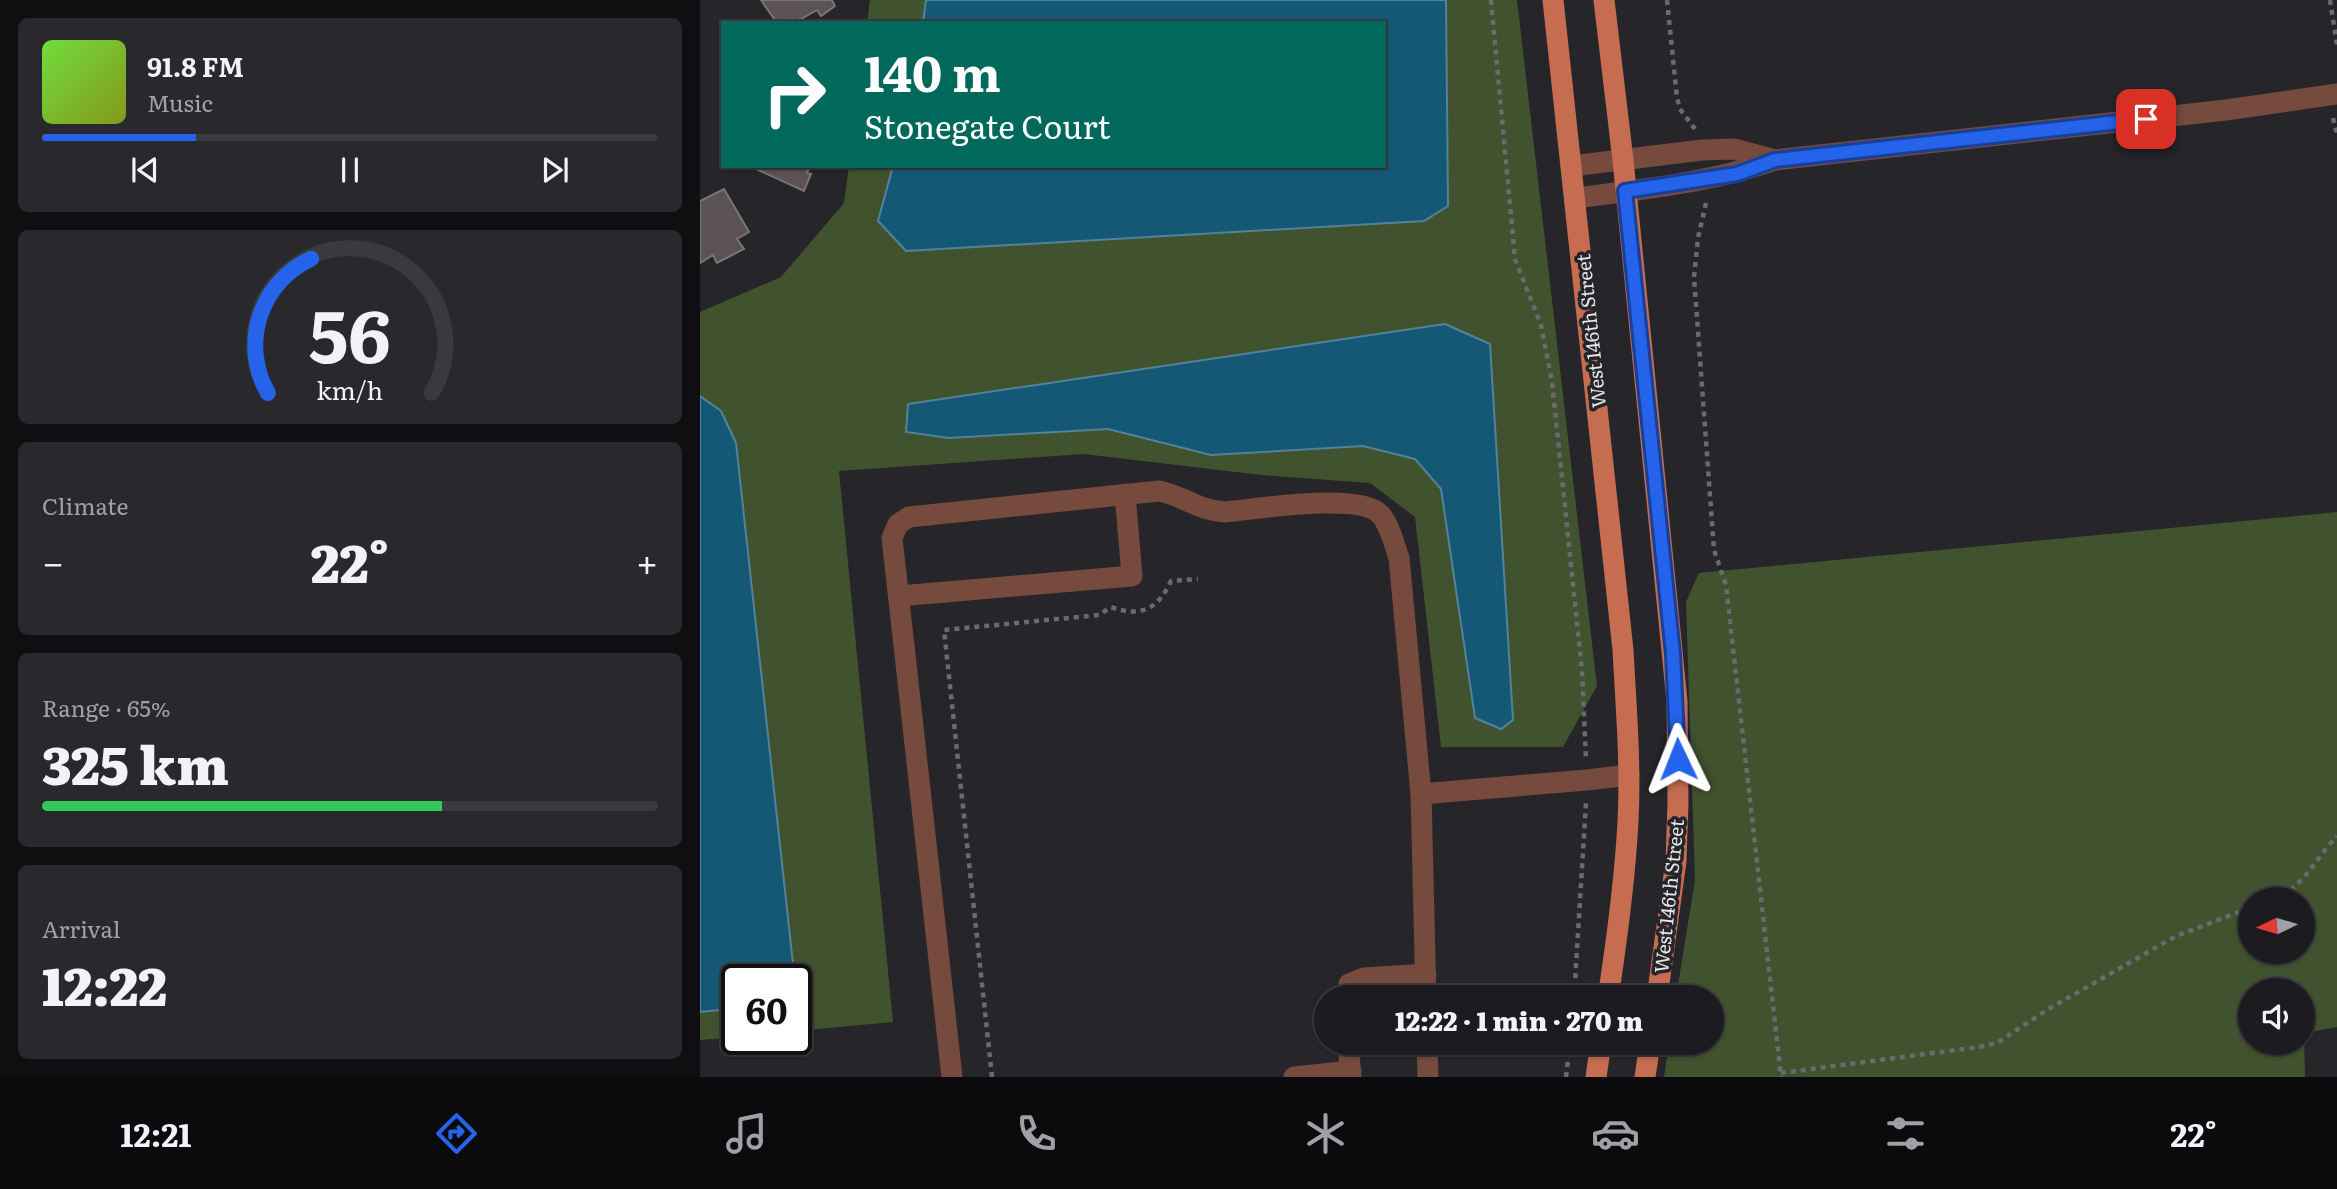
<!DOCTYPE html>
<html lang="en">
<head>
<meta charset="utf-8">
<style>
	:root { --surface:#1c1c20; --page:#29292d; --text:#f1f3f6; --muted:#a0a1a5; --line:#3a3a3e; --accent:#2563eb }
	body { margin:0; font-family:Literata,serif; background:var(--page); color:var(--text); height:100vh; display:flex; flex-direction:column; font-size:26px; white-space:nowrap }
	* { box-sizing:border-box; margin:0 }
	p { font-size:23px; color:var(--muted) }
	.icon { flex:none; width:38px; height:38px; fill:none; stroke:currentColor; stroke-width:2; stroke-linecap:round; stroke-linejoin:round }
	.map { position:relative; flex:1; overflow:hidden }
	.side { display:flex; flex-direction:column; gap:18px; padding:18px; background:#0f0f12; width:700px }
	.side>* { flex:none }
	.top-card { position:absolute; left:21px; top:21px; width:665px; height:147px; border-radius:0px; box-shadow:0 2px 5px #0004,0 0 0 2px var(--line); background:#00695c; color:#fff; overflow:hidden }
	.needle { width:46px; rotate:265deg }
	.buttons { position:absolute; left:1538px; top:887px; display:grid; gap:14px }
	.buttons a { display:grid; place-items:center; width:77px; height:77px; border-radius:50%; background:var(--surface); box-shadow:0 2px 5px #0004,0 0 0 2px var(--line); font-size:35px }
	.speed { position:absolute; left:21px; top:964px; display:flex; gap:14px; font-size:35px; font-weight:700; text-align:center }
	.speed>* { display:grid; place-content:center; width:91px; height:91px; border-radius:50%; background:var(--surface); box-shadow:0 2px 5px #0004,0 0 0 2px var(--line); line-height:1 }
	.speed .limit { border:4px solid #111; border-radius:10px; background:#fff; color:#111 }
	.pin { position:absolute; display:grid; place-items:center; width:60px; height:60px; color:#fff; margin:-30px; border-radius:14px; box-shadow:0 4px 10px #0006 }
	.me { position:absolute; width:77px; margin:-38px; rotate:358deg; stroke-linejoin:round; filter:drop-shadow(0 0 5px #0008) }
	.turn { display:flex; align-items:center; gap:24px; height:147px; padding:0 28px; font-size:32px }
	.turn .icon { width:91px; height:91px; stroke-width:2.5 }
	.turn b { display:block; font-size:49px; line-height:60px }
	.big { font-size:52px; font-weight:800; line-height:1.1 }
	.side .tile { flex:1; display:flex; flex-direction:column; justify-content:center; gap:10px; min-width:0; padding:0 24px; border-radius:10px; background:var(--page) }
	.side .dial { align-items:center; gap:0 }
	.dial svg { height:182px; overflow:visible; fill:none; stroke:var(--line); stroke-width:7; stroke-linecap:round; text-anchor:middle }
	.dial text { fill:var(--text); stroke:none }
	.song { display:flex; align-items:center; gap:21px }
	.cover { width:84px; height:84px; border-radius:10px; background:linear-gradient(135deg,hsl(100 70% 55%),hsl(70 70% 35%)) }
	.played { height:7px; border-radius:4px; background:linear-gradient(90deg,var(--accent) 25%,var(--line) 25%) }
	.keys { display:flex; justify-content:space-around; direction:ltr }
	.heat { display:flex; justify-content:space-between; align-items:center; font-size:38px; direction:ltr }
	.charge { height:10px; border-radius:5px; background:linear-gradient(90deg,#34c759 65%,var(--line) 0) }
	.trip { position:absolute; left:614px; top:985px; width:410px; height:70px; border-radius:35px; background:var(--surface); box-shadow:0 2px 5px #0004,0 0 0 2px var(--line); font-weight:800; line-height:70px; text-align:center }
	.tab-bar { display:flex; height:112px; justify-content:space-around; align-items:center; background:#0b0b0d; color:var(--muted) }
	.tab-bar .icon { width:49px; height:49px }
	.tab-bar .on { color:var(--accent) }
	.tab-bar b { font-size:32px; color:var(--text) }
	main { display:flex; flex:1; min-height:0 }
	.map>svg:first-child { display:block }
	.green { fill:#41522f; fill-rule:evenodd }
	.water { fill:#145876; stroke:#538399; stroke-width:2 }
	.building { fill:#5b5353; stroke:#7c7473; stroke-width:2 }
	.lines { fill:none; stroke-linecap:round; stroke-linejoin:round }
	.path { stroke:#6a6a6f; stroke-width:4.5; stroke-dasharray:5 5; stroke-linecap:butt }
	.minor { stroke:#764a3d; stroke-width:21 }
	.major { stroke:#c56c51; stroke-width:21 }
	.route-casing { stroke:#184099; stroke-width:18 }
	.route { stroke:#2563eb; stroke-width:12 }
	.labels { text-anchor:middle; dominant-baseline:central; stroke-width:7; stroke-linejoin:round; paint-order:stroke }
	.street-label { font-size:19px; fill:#e7e7eb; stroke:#25252a }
</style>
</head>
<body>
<main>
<section class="side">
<div class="tile">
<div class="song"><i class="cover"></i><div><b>91.8 FM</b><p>Music</p></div></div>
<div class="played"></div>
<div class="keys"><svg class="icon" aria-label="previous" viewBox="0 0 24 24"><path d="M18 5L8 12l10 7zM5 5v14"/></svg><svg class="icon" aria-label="pause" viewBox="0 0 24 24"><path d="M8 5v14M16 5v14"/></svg><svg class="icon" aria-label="next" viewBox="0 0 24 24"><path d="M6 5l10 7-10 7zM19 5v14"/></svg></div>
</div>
<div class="tile dial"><svg viewBox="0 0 100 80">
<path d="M14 69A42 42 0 1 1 86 69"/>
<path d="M14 69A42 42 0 0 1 33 10" stroke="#2563eb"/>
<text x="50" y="56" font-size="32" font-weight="700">56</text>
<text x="50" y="72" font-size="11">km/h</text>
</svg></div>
<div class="tile"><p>Climate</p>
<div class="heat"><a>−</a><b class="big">22°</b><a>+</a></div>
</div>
<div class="tile"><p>Range · 65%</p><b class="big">325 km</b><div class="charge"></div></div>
<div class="tile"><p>Arrival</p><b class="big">12:22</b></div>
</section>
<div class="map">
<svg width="1637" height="1077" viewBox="0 0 1637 1077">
	<rect width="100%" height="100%" fill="#25252a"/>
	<g class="green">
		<polygon points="170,0 817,0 897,686 863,747 741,747 715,517 670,483 561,475 384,454 139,471 193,1022 96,1031 96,980 37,980 37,1037 0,1040 0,312 81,277 144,203 149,166 684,166 684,23 167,23"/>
		<path d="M1637,512V1027L1604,1033L1605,1077H964L969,1043H1012V998L976,997L995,880L986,602L999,573ZM1550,900H1603V952H1550ZM1550,990H1603V1043H1550Z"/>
	</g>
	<g class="water">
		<polygon points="226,0 746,0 748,206 724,221 206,251 178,221 193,166 684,166 684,23 223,23"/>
		<polygon points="745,324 790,344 813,720 801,729 775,718 741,489 715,459 663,446 511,455 408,429 249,438 206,432 208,404"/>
		<polygon points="0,396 21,411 36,443 93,964 82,980 37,980 37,1008 0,1012"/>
	</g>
	<g class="building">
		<polygon points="61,0 132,0 135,6 121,16 117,10 94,23 92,19 87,23 77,23"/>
		<polygon points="58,166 110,166 107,173 111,174 104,191 56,169"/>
		<polygon points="24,189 49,232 37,239 44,249 17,263 13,255 0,263 0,201"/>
	</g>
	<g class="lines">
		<g class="path">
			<polyline points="791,0 815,259 841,325 852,382 882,671 886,759"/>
			<polyline points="967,0 977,98 980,109 995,129"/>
			<polyline points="1630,0 1637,45"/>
			<polyline points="1633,118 1637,134"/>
			<polyline points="1006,203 998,238 994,277 1014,550 1026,585 1081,1077"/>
			<path d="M1573,900C1603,888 1616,858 1637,836"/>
			<polyline points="874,998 886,803"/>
			<polyline points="1081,1073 1279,1047 1297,1043 1347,1010 1476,936 1550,908"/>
			<path d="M292,1077L244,630L399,615L411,607C441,618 458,609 471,581L498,579"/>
			<polyline points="866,1077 870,1043"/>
		</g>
		<g class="minor">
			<polyline points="872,166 1002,150 1034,149 1075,160"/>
			<path d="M876,198C943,189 1010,183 1075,160L1526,110L1637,94"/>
			<polyline points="199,596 432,576 425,494"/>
			<polyline points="721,794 726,998"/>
			<polyline points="646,998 649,984 664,978 726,974"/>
			<polyline points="648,1043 651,1077"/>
			<polyline points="727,1043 728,1077"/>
			<path d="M252,1077L192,538L198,524L209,517L459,491C484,496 499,511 525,512C556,509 659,492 680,514C690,525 694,544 699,558L721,794L887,780L929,775"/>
			<polyline points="594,1077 651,1071"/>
		</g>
		<g class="major">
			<path d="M853,0L923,650C926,707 931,764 928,821C925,880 917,939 908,998"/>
			<polyline points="904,0 923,160 977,701 978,803 976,861 957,998"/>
			<polyline points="896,1077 901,1043"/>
			<polyline points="945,1077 950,1043"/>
		</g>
	</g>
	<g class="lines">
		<defs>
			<polyline id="route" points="978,759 973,654 925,191 1037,174 1075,160 1446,119"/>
		</defs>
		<use href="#route" class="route-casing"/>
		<use href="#route" class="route"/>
	</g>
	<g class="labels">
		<g class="street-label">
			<text transform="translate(890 331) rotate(-96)">West 146th Street</text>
			<text transform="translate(968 896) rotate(-84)">West 146th Street</text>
		</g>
	</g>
</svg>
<div class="buttons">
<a><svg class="needle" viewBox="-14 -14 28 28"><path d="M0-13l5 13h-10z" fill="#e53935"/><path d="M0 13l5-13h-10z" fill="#a0a1a5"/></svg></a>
<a><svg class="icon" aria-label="sound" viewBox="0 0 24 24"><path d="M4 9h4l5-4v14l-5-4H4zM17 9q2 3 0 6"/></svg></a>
</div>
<div class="speed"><div class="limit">60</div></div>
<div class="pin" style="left:1446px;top:119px;background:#d93025"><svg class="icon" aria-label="arrive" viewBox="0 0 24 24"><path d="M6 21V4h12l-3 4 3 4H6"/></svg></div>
<svg class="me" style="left:978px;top:759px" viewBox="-20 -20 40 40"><path d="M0-17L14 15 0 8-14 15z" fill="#2563eb" stroke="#fff" stroke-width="4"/></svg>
<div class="trip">12:22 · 1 min · 270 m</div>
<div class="top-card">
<div class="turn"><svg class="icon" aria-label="right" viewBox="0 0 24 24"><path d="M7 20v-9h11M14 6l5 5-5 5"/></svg><div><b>140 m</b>Stonegate Court</div></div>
</div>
</div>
</main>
<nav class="tab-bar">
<b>12:21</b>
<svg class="icon on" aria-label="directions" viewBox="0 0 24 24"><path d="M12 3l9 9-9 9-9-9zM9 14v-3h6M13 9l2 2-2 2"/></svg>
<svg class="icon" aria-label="music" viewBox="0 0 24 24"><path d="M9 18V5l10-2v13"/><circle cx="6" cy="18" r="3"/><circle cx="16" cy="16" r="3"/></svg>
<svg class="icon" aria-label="phone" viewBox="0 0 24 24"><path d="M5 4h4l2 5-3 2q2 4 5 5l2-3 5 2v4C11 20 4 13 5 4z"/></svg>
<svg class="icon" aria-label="climate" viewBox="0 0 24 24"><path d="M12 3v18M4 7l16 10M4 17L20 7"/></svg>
<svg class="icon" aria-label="car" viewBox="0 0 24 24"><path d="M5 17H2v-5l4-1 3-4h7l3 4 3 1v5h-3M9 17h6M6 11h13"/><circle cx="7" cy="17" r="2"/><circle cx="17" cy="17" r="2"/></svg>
<svg class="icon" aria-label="filters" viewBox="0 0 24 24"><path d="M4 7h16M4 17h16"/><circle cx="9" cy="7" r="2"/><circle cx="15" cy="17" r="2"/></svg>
<b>22°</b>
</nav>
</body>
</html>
